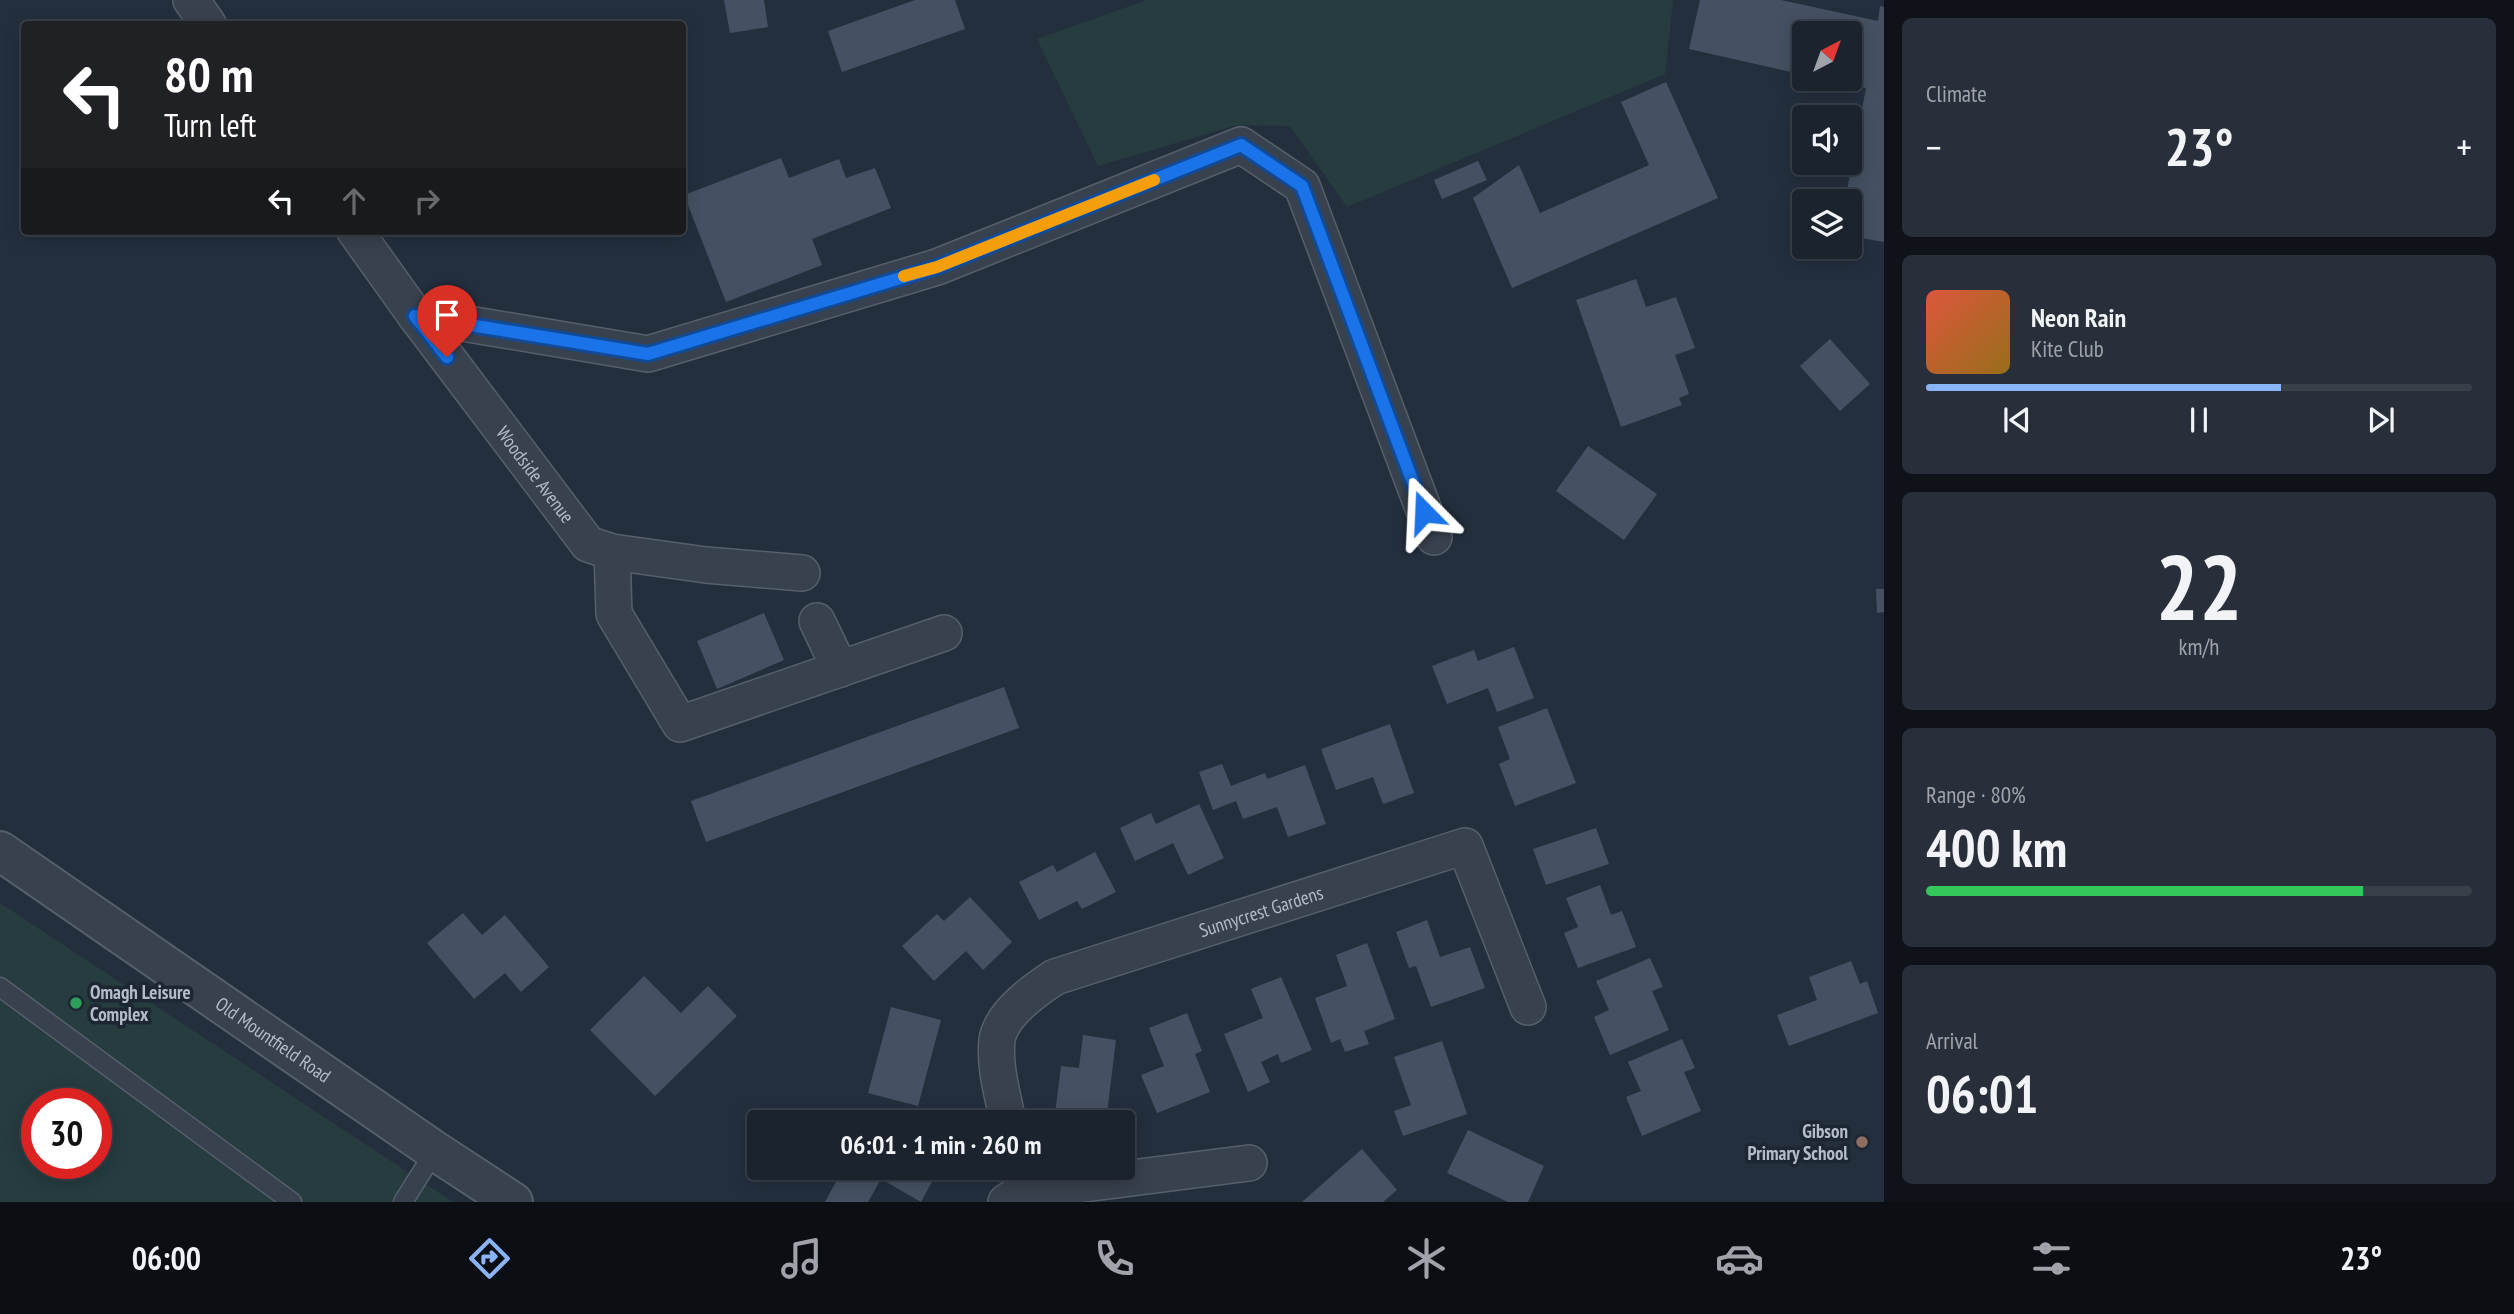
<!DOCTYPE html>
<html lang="en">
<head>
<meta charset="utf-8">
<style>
	:root { --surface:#1b232e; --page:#282f3a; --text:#f1f3f6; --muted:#a0a4aa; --line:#39404a; --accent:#8ab4f8 }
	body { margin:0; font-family:"PT Sans Narrow",sans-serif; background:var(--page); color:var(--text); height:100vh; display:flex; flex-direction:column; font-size:26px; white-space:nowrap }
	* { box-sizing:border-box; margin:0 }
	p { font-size:23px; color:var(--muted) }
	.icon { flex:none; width:38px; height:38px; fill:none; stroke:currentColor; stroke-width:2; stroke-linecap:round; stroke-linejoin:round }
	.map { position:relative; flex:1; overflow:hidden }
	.side { display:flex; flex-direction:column; gap:18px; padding:18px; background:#0f1319; width:630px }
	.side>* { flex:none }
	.top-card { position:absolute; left:21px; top:21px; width:665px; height:214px; border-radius:7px; box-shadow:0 4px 18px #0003,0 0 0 2px var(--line); background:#202124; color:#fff; overflow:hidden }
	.needle { width:46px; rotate:41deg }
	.tools { position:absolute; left:1792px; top:21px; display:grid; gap:14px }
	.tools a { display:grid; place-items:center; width:70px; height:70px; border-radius:7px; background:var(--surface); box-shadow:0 4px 18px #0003,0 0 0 2px var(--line); font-size:35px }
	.speed { position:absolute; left:21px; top:1088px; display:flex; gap:14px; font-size:35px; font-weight:700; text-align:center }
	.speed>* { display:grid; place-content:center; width:91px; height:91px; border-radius:50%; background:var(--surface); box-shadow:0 4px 18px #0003,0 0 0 2px var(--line); line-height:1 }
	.speed .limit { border:10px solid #d22; background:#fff; color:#111 }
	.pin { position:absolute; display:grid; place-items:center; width:60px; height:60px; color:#fff; margin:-72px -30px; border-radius:50% 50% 50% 0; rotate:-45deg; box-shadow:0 0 7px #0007 }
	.pin .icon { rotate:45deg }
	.me { position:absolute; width:77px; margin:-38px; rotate:339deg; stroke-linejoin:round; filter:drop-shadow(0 0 5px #0008) }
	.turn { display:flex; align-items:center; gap:24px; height:147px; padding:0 28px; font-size:32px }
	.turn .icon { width:91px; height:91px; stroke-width:2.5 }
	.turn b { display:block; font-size:49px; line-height:60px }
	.lanes { display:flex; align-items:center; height:66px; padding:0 28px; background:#0003; justify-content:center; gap:35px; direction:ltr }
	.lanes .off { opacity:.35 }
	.big { font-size:52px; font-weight:800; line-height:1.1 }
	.side .widget { flex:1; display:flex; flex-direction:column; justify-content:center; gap:10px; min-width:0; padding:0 24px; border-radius:10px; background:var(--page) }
	.side .dial { align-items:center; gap:0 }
	.dial b { font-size:91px; line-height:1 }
	.song { display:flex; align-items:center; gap:21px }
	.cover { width:84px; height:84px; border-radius:10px; background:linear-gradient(135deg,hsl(10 70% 55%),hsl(40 70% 35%)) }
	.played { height:7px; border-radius:4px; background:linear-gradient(90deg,var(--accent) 65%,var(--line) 65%) }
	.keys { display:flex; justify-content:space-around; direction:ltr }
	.heat { display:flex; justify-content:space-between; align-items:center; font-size:38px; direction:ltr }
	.charge { height:10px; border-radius:5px; background:linear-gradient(90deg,#34c759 80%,var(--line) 0) }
	.trip { position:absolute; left:747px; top:1110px; width:388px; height:70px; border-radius:7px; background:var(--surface); box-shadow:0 4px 18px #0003,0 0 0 2px var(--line); font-weight:800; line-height:70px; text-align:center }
	.tabs { display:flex; height:112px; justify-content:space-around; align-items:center; background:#0b0e12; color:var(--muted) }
	.tabs .icon { width:49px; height:49px }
	.tabs .on { color:var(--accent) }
	.tabs b { font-size:32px; color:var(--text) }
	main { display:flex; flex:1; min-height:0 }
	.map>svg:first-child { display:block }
	.green { fill:#263c3f; fill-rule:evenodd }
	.building { fill:#455162 }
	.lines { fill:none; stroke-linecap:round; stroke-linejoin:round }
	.service-casing { stroke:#565f6c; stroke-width:21 }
	.minor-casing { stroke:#565f6c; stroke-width:38 }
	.tertiary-casing { stroke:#565f6c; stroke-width:42 }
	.service { stroke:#38414e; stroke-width:18 }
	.minor { stroke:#38414e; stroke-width:35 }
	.tertiary { stroke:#38414e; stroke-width:38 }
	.route-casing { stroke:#114b97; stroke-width:18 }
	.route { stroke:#1a73e8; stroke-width:12 }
	.slow { stroke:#f59e0b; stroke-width:12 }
	.leisure-dot { fill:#2e9e5b; stroke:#1d2633; stroke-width:2.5 }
	.education-dot { fill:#8d6e63; stroke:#1d2633; stroke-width:2.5 }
	.labels { text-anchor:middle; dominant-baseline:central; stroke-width:7; stroke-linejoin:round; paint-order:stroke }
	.street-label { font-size:19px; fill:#b4bcc9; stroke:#1d2633 }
	.poi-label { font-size:19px; font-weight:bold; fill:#b4bcc9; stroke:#1d2633; text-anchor:start }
</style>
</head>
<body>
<main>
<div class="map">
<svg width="1884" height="1202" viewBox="0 0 1884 1202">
	<rect width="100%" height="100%" fill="#242f3e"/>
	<g class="green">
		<polygon points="1147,0 1673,0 1665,74 1347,207 1290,126 1237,125 1098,166 1037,39"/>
		<path d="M0,903L453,1202H0ZM37,1104H96V1164H37Z"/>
	</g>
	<g class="building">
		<polygon points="724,0 764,0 768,27 730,33"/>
		<polygon points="915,0 955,0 965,29 842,72 828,31"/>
		<polygon points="1700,0 1781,0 1878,21 1880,6 1884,7 1884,242 1850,236 1850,201 1845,201 1866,88 1827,80 1850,79 1850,33 1804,33 1804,75 1689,49"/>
		<polygon points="1666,82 1718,198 1512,288 1473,198 1519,165 1540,213 1649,165 1621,102"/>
		<polygon points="781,158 789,178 839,159 846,178 875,168 891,208 812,239 822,265 726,302 684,195"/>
		<polygon points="1478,161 1487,180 1442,199 1434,180"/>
		<polygon points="1636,279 1646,307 1676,297 1695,348 1675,355 1689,394 1679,398 1682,405 1621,427 1576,300"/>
		<polygon points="1830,339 1870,384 1840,411 1800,366"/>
		<polygon points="1588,446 1657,494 1624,540 1556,491"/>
		<polygon points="1876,589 1884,589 1884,612 1877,613"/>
		<polygon points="764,613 784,660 717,689 697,641"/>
		<polygon points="1514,647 1534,698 1497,712 1488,688 1447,704 1432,666 1474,650 1478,661"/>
		<polygon points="1004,687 1019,728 706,842 691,801"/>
		<polygon points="1547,708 1576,783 1515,806 1499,764 1510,759 1498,727"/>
		<polygon points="1390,724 1414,793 1383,804 1373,777 1336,790 1321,749"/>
		<polygon points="1222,764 1231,786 1265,773 1267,779 1305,765 1326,824 1288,837 1277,807 1243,819 1236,801 1213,810 1199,772"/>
		<polygon points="1199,804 1224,858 1188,875 1173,843 1135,861 1120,828 1151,813 1156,824"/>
		<polygon points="1596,828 1609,864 1546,885 1533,849"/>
		<polygon points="1095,852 1116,892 1082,909 1077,901 1039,920 1019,882 1053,865 1057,872"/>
		<polygon points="1600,885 1611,915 1622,911 1636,947 1578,968 1564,933 1578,927 1566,898"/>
		<polygon points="970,897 1012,942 983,970 966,951 934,981 902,946 937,914 944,921"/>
		<polygon points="463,913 482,935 505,915 549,967 521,992 505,973 474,999 427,943"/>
		<polygon points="1427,920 1440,957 1470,947 1485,988 1431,1007 1416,966 1409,968 1396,932"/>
		<polygon points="1367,943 1395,1019 1364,1031 1369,1044 1345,1052 1340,1039 1331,1043 1315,998 1347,986 1336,955"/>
		<polygon points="1650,958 1663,987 1652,991 1669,1030 1610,1055 1594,1017 1609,1010 1596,981"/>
		<polygon points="1851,961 1860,984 1867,981 1878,1013 1789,1046 1777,1015 1817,1000 1809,977"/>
		<polygon points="644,976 681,1013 708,986 737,1016 655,1096 590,1030"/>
		<polygon points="1281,977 1312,1050 1281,1063 1278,1054 1261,1062 1270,1082 1248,1092 1224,1034 1263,1018 1251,989"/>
		<polygon points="891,1007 941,1020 918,1106 868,1093"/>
		<polygon points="1187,1013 1202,1051 1195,1054 1210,1092 1157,1113 1141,1075 1164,1066 1149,1028"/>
		<polygon points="1083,1035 1116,1040 1106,1122 1054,1122 1061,1066 1079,1068"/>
		<polygon points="1682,1039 1695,1068 1684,1072 1701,1111 1642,1136 1626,1097 1641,1091 1628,1062"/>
		<polygon points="1442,1041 1467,1114 1403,1136 1394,1111 1411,1105 1394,1057"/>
		<polygon points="1468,1130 1544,1166 1528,1202 1508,1202 1447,1173"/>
		<polygon points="1362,1149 1397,1190 1383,1202 1302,1202"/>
		<polygon points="844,1167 940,1167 921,1202 881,1179 868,1202 825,1202"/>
	</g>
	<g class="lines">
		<defs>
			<g id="service">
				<polyline points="0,987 292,1202"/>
				<polyline points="403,1202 435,1151"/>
			</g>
			<g id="minor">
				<polyline points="191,0 208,24"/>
				<path id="s1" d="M355,231L415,315L588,544L612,552L706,565L802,573"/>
				<polyline points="415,315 648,354 937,267 1241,145 1302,186 1434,537"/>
				<polyline points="612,552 614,614 680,724 944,633"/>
				<polyline points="817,621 840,669"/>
				<path id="s2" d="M1008,1122C1003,1096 994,1067 997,1040C1001,1014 1035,990 1055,977L1465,846L1528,1007"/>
				<polyline points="1006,1202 1021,1192 1249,1163"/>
			</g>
			<g id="tertiary">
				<path id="s3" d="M0,851L435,1151L513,1202"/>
			</g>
		</defs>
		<use href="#service" class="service-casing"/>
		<use href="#minor" class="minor-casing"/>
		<use href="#tertiary" class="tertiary-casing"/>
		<use href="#service" class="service"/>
		<use href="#minor" class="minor"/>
		<use href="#tertiary" class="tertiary"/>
	</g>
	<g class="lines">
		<defs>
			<polyline id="route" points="447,357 415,316 648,354 937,267 1241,145 1302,186 1424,512"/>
		</defs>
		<use href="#route" class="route-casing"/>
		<use href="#route" class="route"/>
		<polyline class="slow" points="904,276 937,267 1154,180"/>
	</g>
	<circle class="leisure-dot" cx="76" cy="1003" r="7"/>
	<circle class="education-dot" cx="1862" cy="1142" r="7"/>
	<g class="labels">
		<g class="street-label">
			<text stroke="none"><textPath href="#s1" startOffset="303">Woodside Avenue</textPath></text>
			<text stroke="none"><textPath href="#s2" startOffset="387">Sunnycrest Gardens</textPath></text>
			<text stroke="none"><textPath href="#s3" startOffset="332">Old Mountfield Road</textPath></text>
		</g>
		<g class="poi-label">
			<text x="90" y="992">Omagh Leisure<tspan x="90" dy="22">Complex</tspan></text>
			<text x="1848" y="1131" text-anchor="end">Gibson<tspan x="1848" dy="22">Primary School</tspan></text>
		</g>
	</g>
</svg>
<div class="tools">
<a><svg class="needle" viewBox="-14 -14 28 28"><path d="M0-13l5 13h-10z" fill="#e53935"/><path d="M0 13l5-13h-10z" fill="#a0a4aa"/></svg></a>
<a><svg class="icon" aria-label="sound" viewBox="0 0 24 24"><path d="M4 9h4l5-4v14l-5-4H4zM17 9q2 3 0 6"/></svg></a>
<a><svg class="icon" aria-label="layers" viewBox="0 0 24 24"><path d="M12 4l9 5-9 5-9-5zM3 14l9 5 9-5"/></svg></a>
</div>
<div class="speed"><div class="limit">30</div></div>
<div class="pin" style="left:447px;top:357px;background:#d93025"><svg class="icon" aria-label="arrive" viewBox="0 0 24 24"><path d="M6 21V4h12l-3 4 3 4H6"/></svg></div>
<svg class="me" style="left:1424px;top:512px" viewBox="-20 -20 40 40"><path d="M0-17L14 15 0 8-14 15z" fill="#1a73e8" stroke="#fff" stroke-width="4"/></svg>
<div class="trip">06:01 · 1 min · 260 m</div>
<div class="top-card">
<div class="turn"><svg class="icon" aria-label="left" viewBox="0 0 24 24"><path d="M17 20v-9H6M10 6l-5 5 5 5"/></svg><div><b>80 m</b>Turn left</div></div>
<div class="lanes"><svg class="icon" aria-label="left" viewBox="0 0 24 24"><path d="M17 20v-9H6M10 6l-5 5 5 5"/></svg><svg class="icon off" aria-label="ahead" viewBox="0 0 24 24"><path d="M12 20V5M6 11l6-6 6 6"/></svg><svg class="icon off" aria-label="right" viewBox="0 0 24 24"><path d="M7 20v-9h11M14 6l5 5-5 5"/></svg></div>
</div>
</div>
<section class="side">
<div class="widget"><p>Climate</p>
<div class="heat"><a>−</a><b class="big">23°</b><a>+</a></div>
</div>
<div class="widget">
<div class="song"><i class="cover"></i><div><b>Neon Rain</b><p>Kite Club</p></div></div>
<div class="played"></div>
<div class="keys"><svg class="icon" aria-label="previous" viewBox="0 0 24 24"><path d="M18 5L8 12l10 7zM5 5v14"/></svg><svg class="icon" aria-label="pause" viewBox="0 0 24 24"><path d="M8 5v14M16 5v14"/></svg><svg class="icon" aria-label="next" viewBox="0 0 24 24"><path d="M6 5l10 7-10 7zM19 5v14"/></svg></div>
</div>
<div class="widget dial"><b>22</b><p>km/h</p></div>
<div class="widget"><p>Range · 80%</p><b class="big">400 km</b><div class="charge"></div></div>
<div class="widget"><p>Arrival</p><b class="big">06:01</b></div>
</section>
</main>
<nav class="tabs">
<b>06:00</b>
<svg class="icon on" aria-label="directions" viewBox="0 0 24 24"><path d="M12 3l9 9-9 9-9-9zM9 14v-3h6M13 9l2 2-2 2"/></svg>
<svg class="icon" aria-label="music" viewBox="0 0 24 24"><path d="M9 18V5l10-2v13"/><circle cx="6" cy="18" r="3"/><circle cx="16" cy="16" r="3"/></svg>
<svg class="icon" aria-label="phone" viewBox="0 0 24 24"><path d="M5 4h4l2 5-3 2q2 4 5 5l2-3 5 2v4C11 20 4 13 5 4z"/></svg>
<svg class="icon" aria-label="climate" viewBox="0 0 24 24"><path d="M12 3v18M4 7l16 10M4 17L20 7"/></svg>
<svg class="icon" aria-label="car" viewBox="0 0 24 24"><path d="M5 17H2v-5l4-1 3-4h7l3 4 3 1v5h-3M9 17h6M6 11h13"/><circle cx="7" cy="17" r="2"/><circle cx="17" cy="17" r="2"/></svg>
<svg class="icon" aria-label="filters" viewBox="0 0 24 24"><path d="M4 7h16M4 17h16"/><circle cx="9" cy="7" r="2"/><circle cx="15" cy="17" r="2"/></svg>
<b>23°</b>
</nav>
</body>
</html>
